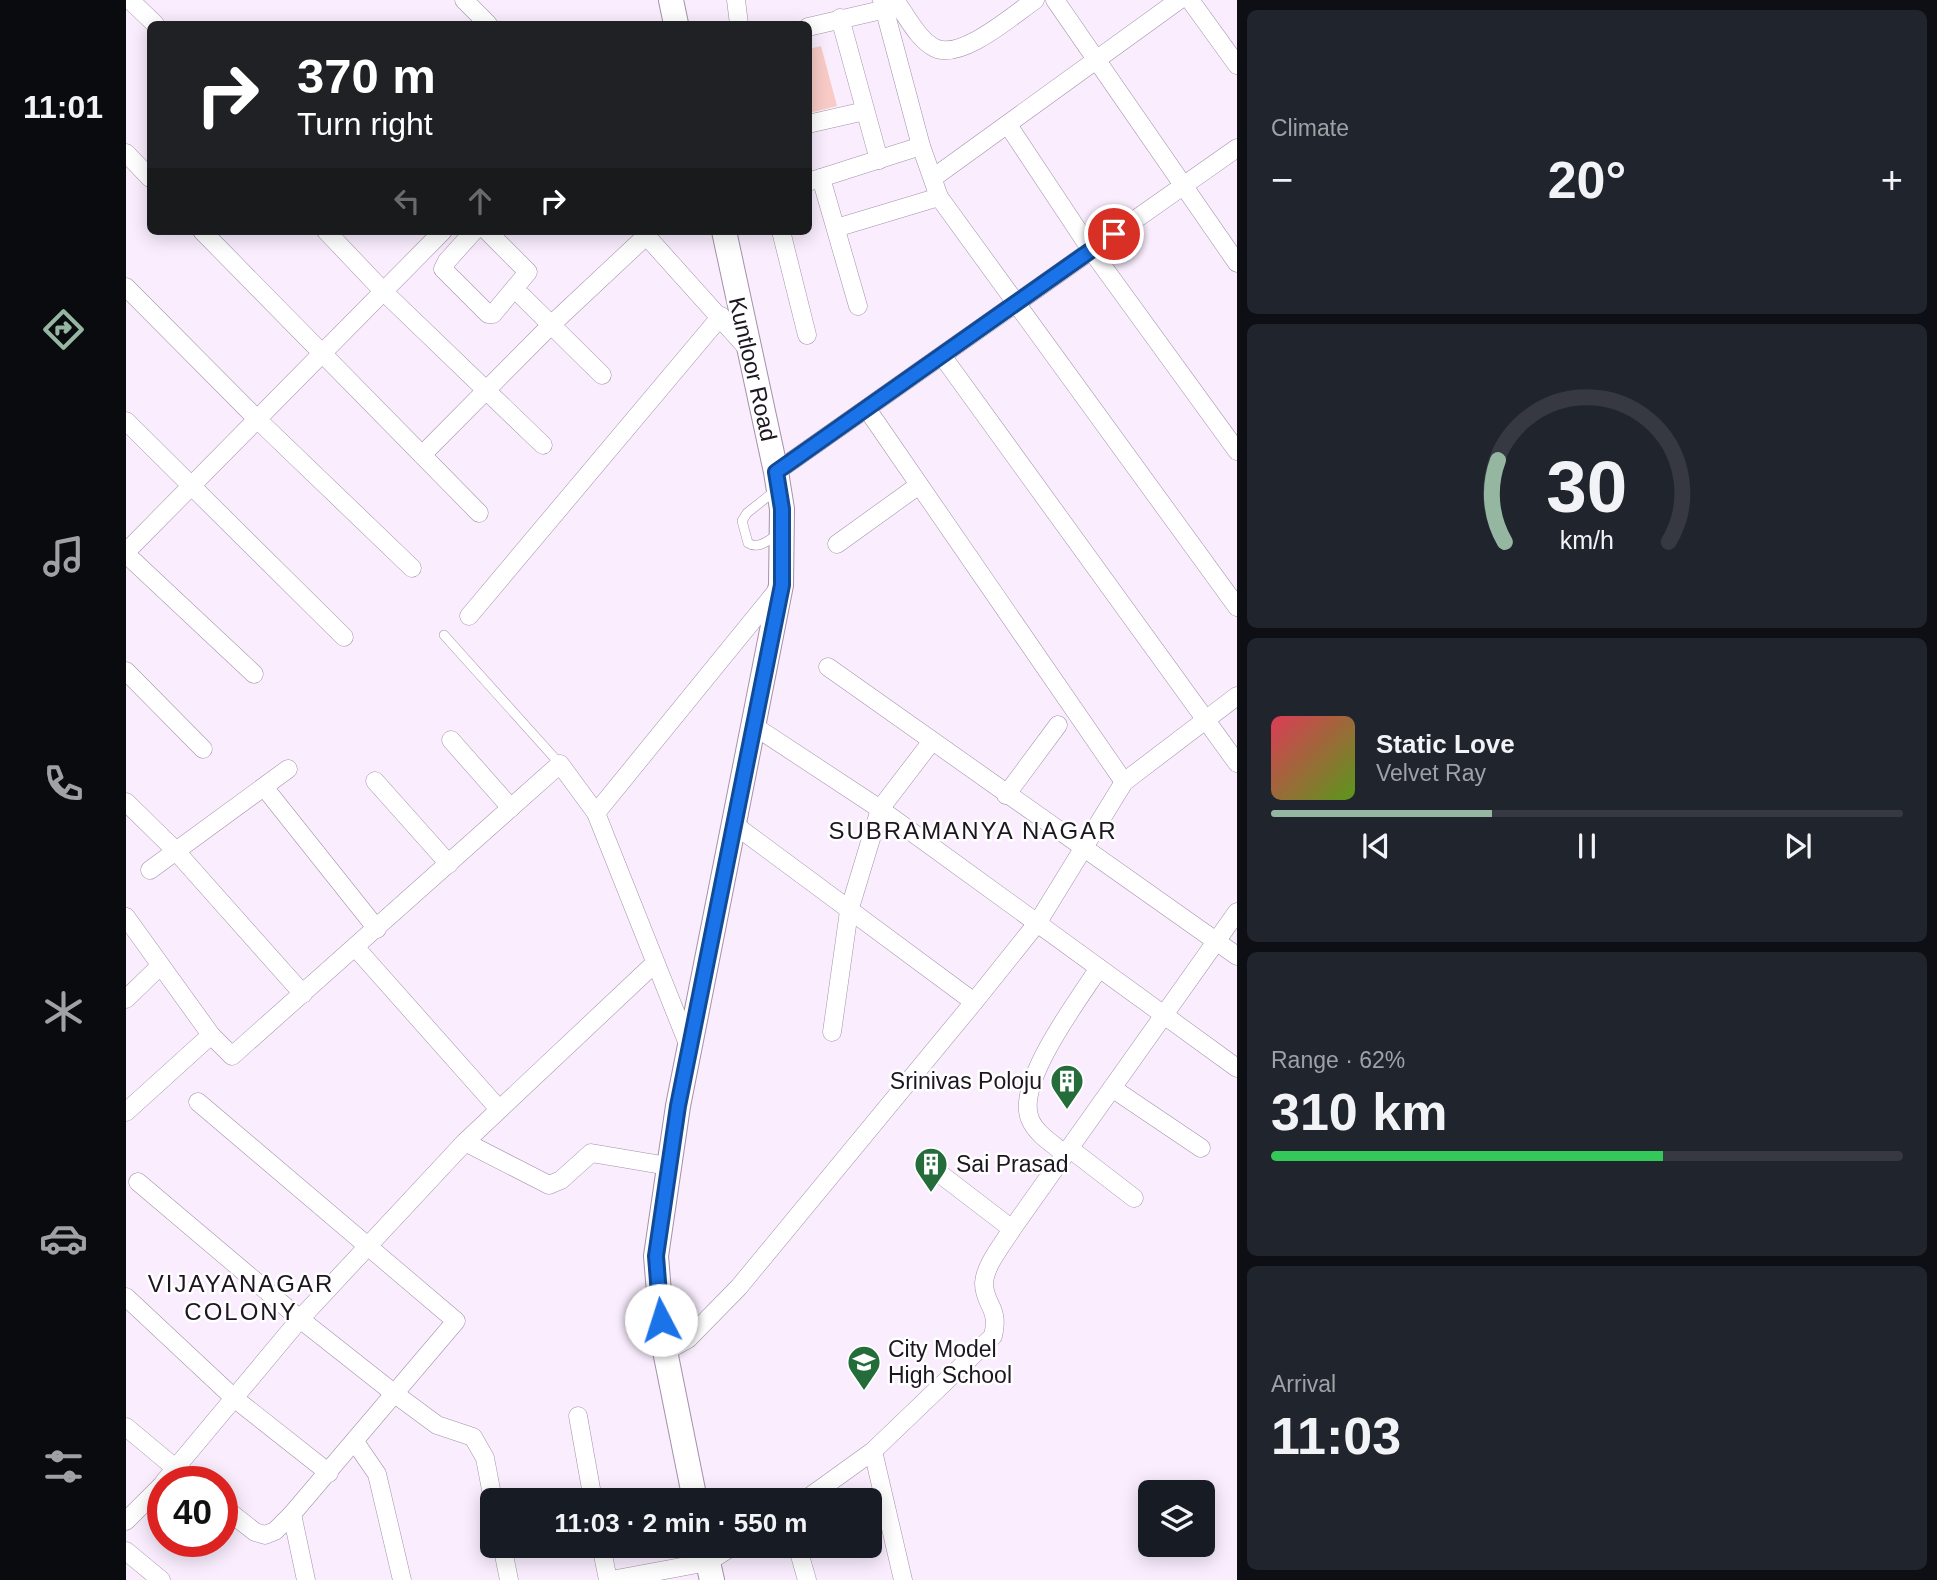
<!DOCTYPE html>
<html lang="en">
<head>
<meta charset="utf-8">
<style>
	:root { --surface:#171b24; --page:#20242c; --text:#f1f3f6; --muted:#9ea1a6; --line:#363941; --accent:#95b7a2 }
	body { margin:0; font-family:Helvetica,sans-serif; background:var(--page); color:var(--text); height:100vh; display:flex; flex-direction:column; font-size:26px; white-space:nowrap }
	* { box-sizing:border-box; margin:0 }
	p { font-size:23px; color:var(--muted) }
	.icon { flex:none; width:38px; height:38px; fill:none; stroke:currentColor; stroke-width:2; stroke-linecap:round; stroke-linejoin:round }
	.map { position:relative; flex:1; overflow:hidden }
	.details { display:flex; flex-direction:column; gap:10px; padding:10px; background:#0d0f14; width:700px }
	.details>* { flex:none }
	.top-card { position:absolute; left:21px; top:21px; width:665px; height:214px; border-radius:10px; box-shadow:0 4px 18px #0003; background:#202124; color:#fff; overflow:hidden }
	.controls { position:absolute; left:1012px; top:1480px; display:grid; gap:14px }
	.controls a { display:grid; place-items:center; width:77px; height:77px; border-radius:10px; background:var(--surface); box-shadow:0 4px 18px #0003; font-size:35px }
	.speed { position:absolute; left:21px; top:1466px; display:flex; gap:14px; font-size:35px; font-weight:700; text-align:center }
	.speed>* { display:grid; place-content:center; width:91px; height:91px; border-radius:50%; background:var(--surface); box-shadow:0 4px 18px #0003; line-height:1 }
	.speed .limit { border:10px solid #d22; background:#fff; color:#111 }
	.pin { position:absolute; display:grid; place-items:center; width:60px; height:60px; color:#fff; margin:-30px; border:4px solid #fff; border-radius:50%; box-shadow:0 2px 7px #0007 }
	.me { position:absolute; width:77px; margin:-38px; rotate:355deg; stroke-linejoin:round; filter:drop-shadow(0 0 5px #0008) }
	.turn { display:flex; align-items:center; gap:24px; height:147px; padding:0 35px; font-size:32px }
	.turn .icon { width:91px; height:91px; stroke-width:2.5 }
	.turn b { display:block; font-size:49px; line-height:60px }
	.lanes { display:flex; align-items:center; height:66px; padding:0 35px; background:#0003; justify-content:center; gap:35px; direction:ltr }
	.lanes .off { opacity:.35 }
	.big { font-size:52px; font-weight:700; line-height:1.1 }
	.details .card { flex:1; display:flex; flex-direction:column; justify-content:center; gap:10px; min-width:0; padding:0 24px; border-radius:10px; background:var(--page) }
	.details .dial { align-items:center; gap:0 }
	.dial svg { height:182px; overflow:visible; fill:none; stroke:var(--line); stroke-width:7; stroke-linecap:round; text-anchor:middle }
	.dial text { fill:var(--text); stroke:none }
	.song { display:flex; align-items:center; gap:21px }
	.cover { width:84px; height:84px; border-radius:10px; background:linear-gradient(135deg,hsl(350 70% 55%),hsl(90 70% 35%)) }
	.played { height:7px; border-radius:4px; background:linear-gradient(90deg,var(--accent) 35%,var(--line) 35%) }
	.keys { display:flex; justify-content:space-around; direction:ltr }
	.heat { display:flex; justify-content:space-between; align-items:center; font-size:38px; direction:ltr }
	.charge { height:10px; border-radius:5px; background:linear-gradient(90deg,#34c759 62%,var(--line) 0) }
	.trip { position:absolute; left:354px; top:1488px; width:402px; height:70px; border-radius:10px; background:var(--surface); box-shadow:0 4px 18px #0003; font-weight:700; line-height:70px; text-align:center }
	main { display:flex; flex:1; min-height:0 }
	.tabs { display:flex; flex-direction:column; width:126px; justify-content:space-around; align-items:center; background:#090b0e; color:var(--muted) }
	.tabs .icon { width:49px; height:49px }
	.tabs .current { color:var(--accent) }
	.tabs b { font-size:32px; color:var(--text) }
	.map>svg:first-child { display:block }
	.green { fill:#f9cbc7 }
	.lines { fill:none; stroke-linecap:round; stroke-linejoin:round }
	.lane-casing { stroke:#a491ab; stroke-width:10 }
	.street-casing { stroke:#a491ab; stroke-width:19 }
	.secondary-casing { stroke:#a491ab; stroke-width:26 }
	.lane { stroke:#fff; stroke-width:9 }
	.street { stroke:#fff; stroke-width:18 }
	.secondary { stroke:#fff; stroke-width:24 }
	.route-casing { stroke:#114b97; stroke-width:18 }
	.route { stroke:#1a73e8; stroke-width:12 }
	.labels { text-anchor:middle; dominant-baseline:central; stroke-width:5; stroke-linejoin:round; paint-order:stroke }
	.street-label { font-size:23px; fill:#1d1620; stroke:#fff }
	.poi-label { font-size:23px; fill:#1d1620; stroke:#fff; text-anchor:start }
	.neighbourhood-label { font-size:24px; letter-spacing:2px; fill:#1d1620; stroke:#fff }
</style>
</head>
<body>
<main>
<nav class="tabs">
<b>11:01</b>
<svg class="icon current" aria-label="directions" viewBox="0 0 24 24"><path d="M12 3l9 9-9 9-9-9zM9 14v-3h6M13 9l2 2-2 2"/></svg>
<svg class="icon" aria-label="music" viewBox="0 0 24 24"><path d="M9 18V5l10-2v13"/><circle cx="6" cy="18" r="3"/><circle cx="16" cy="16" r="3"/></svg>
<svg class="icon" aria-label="phone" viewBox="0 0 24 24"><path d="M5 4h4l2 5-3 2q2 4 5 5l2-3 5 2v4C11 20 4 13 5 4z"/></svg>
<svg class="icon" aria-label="climate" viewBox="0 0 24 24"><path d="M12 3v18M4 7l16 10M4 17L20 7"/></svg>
<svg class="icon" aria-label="car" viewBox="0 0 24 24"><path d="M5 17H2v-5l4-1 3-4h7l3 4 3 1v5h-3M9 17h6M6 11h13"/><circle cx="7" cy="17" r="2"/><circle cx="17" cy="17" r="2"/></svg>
<svg class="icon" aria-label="filters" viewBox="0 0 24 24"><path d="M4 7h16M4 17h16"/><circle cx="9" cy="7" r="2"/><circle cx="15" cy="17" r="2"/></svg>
</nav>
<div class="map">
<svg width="1111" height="1580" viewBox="0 0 1111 1580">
	<rect width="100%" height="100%" fill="#f9edfe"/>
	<polygon class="green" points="695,46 711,106 683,113 683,49"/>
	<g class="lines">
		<defs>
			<g id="lane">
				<path d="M650,490L621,513L616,521L622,543C633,550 644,539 654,533"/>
				<polyline points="318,635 434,764"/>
			</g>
			<g id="street">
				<polyline points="4,0 29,24"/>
				<polyline points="338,0 362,24"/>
				<polyline points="610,0 613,24"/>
				<polyline points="756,0 795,146 813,197 1111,607"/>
				<polyline points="929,0 1111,263"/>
				<polyline points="1064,0 1111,65"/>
				<polyline points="714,18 753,160"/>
				<path d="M682,27L773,6C783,20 793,40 809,48C835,61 887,15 909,0"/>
				<polyline points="682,124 739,111"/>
				<polyline points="882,125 965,250 1111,451"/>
				<polyline points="0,153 24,178"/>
				<polyline points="695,178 732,306"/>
				<polyline points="807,178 1053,0"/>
				<polyline points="682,182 795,146"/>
				<polyline points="710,228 813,197"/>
				<polyline points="76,231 353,513"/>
				<polyline points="200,231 258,292 417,445"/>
				<polyline points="348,231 321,261 317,269 362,314 367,314 402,272 361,231"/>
				<polyline points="516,231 621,348"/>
				<polyline points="655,231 681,335"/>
				<polyline points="0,287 132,420 286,568"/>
				<polyline points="396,296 476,375"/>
				<polyline points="817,357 1111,763"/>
				<polyline points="741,409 998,782"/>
				<polyline points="0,421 218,637"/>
				<polyline points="296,455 425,325 520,236"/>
				<polyline points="650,472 1111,148"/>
				<polyline points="711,544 793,485"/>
				<polyline points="0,552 317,231"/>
				<polyline points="0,554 128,674"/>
				<polyline points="343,616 595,316"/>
				<polyline points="702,667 1111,956"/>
				<polyline points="0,671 77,749"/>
				<polyline points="628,726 754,809 1111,1068"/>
				<polyline points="325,740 385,808"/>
				<polyline points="249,781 323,864"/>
				<polyline points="138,787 251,929"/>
				<polyline points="880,795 932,725"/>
				<polyline points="0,802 48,849 177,994"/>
				<polyline points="470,813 653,588"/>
				<polyline points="609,825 848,1002"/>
				<polyline points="24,870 162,769"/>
				<polyline points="0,917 85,1035 106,1056 434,764 470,813 564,1049"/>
				<polyline points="230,948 372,1108"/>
				<polyline points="0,999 34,966"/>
				<polyline points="706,1032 723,911 754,809 806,741"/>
				<polyline points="986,1088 1075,1148"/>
				<polyline points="72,1102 330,1321 166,1514"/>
				<polyline points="0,1112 85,1035"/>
				<polyline points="339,1142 423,1185 435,1180 465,1153 542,1166"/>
				<polyline points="943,1148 1008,1198"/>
				<path d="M939,1154C927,1144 910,1134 904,1119C889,1083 953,999 973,968"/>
				<polyline points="809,1170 886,1229"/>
				<polyline points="12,1182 174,1319 269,1394 311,1425 347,1437 359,1458 367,1500"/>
				<polyline points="0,1297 108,1398 203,1473"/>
				<polyline points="539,1352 562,1339 613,1287 848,1002 912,922 998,782 1111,696"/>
				<polyline points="452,1416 467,1500"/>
				<polyline points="0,1427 66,1482"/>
				<polyline points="229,1442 251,1474 276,1580"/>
				<polyline points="747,1451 777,1580"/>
				<polyline points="38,1482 174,1319 339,1142 529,963"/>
				<path d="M679,1500L747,1451L867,1336C874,1307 858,1305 858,1283C859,1265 877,1244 886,1229L1111,912"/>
				<polyline points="96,1506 129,1532 139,1535 149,1531 166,1514 180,1580"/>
				<polyline points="0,1521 37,1484"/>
				<polyline points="376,1545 383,1580"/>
				<polyline points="475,1545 482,1580"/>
				<polyline points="671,1545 681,1580"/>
				<polyline points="0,1551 35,1580"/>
				<polyline points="485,1580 582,1562 609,1545"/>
			</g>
			<g id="secondary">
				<polyline points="545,0 550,24"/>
				<polyline points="569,1500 537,1341 530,1256 552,1106 655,585 656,509 650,472 598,231"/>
				<polyline points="578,1545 586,1580"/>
			</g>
		</defs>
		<use href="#lane" class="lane-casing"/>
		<use href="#street" class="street-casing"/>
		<use href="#secondary" class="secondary-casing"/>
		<use href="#lane" class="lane"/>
		<use href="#street" class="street"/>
		<use href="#secondary" class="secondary"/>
	</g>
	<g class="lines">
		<defs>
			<polyline id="route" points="535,1320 530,1256 552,1106 656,585 656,509 650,472 988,234"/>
		</defs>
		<use href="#route" class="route-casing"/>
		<use href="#route" class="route"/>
	</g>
	<defs>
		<symbol id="building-pin" viewBox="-11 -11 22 30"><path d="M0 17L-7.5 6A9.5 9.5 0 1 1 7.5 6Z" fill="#246d3b" stroke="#fff"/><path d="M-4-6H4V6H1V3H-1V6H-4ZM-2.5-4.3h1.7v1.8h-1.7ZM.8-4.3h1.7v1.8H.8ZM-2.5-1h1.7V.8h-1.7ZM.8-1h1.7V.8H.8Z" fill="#fff"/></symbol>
		<symbol id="school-pin" viewBox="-11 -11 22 30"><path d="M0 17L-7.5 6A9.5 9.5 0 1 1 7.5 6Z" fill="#246d3b" stroke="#fff"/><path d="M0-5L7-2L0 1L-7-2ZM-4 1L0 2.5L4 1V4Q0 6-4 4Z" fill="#fff"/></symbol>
	</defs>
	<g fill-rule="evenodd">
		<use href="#building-pin" x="922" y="1062" width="38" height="52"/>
		<use href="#building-pin" x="786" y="1145" width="38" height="52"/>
		<use href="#school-pin" x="719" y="1343" width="38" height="52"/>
	</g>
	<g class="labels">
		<g class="street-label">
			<text transform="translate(627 369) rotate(77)">Kuntloor Road</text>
		</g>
		<g class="poi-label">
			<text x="916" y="1081" text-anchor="end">Srinivas Poloju</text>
			<text x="830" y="1164">Sai Prasad</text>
			<text x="762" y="1349">City Model<tspan x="762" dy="26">High School</tspan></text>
		</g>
		<g class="neighbourhood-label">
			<text x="847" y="830">SUBRAMANYA NAGAR</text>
			<text x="115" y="1283">VIJAYANAGAR<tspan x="115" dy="28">COLONY</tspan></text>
		</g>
	</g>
</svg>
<div class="controls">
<a><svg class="icon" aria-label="layers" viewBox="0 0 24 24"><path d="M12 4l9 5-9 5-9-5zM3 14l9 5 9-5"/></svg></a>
</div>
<div class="speed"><div class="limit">40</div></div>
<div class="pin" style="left:988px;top:234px;background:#d93025"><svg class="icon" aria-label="arrive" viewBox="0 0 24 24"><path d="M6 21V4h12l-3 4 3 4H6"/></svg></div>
<svg class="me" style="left:535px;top:1320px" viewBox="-20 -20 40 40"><circle r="19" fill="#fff"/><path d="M0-13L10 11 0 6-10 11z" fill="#1a73e8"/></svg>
<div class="trip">11:03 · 2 min · 550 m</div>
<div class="top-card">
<div class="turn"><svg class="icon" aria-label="right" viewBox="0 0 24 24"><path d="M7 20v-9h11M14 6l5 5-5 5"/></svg><div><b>370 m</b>Turn right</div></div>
<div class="lanes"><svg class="icon off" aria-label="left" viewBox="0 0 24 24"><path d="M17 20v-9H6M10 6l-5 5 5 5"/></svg><svg class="icon off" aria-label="ahead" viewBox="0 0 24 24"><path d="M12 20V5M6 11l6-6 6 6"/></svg><svg class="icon" aria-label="right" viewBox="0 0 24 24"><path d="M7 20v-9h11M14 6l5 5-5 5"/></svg></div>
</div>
</div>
<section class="details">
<div class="card"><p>Climate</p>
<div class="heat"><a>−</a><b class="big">20°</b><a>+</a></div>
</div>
<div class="card dial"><svg viewBox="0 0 100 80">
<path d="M14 69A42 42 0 1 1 86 69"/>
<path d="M14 69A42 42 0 0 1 11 33" stroke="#95b7a2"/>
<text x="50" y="56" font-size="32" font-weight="700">30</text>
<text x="50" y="72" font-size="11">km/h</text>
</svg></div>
<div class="card">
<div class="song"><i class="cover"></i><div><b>Static Love</b><p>Velvet Ray</p></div></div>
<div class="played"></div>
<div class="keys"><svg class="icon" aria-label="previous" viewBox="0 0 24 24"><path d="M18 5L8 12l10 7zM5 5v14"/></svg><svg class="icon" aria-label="pause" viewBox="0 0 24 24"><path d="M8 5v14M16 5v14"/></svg><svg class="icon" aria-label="next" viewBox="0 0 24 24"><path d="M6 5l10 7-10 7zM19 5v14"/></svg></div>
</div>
<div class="card"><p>Range · 62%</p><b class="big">310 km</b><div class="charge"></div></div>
<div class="card"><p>Arrival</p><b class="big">11:03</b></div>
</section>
</main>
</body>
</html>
